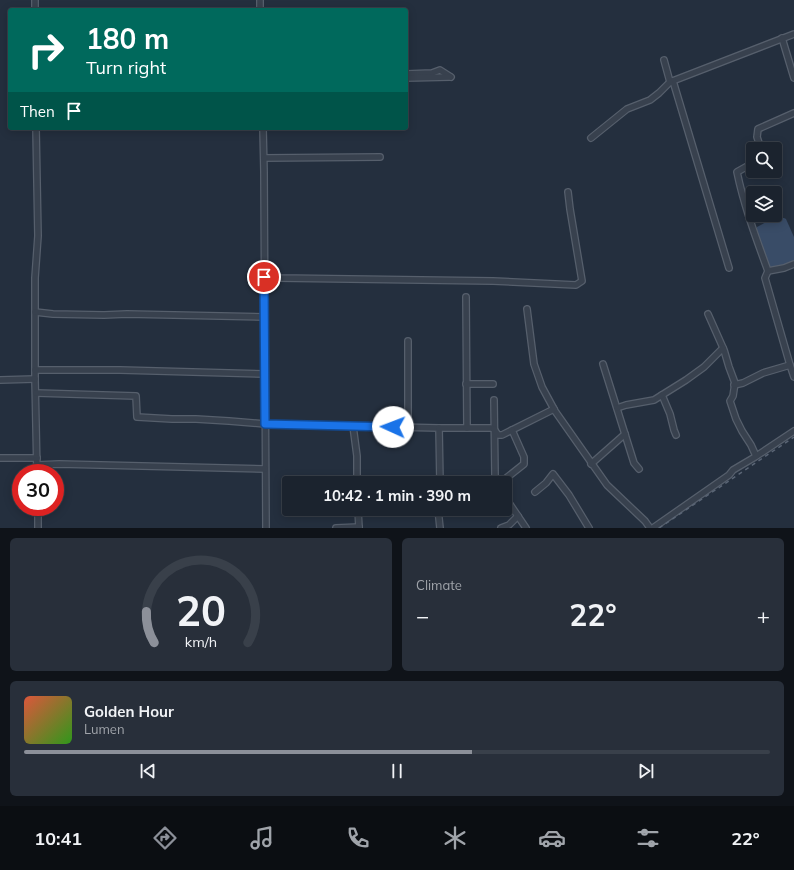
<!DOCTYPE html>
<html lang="en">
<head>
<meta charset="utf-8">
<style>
	:root { --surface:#1b232e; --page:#282f3a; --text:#f1f3f6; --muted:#a0a4aa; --line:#39404a; --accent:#8c9099 }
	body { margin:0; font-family:Mulish,sans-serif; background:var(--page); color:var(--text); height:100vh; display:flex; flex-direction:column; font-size:15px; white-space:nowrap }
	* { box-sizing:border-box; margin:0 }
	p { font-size:13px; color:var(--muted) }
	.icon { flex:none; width:22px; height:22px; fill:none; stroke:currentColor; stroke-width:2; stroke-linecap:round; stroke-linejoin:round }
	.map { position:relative; height:528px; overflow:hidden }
	.details { display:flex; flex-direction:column; gap:10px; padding:10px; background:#0f1319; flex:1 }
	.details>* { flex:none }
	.hud { position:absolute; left:8px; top:8px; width:400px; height:122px; border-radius:4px; box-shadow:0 2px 10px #0003,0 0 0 1px var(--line); background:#00695c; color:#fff; overflow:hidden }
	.buttons { position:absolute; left:746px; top:142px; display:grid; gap:8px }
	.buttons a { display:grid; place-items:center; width:36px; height:36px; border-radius:4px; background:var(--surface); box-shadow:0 2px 10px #0003,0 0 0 1px var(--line); font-size:20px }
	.speed { position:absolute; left:12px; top:464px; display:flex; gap:8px; font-size:20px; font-weight:700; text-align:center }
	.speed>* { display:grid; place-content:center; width:52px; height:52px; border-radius:50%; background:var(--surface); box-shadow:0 2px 10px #0003,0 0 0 1px var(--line); line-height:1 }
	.speed .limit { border:6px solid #d22; background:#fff; color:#111 }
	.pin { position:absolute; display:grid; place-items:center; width:34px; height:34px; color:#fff; margin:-17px; border:2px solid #fff; border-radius:50%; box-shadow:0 1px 4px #0007 }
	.me { position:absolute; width:44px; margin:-22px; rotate:272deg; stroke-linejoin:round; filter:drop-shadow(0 0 3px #0008) }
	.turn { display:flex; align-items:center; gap:14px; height:84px; padding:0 12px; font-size:18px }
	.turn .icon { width:52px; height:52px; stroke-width:2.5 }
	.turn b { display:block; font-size:28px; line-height:34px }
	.then { display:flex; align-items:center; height:38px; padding:0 12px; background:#0003; gap:8px; font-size:15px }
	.big { font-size:30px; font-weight:700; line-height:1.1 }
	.details .widget { flex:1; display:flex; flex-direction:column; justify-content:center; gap:6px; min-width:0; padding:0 14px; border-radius:6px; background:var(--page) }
	.details .dial { align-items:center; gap:0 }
	.dial svg { height:104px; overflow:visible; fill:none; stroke:var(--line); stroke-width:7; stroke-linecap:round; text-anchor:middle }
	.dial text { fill:var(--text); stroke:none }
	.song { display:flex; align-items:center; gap:12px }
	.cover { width:48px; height:48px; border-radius:6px; background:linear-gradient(135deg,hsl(10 70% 55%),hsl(110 70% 35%)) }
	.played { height:4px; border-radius:2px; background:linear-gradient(90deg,var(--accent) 60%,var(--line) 60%) }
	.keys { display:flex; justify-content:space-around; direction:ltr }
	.heat { display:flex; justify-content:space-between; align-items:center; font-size:22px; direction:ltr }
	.details .tiles { flex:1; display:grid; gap:10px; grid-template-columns:1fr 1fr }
	.widget:last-child { grid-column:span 2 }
	.trip { position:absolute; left:282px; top:476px; width:230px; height:40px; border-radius:4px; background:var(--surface); box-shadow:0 2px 10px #0003,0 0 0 1px var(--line); font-weight:700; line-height:40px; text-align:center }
	.tabs { display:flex; height:64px; justify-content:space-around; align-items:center; background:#0b0e12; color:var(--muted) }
	.tabs .icon { width:28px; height:28px }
	.tabs .active { color:var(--accent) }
	.tabs b { font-size:18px; color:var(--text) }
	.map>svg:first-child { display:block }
	.water { fill:#394c67 }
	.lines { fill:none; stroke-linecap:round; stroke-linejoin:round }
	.minor-casing { stroke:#565f6c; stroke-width:8 }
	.minor { stroke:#38414e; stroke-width:5.5 }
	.rail { stroke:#5a6575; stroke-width:1.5; stroke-dasharray:4 4; stroke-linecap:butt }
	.route-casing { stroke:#114b97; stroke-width:10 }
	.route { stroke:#1a73e8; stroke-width:7 }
</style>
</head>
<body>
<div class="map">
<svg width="794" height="528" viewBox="0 0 794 528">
	<rect width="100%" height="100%" fill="#242f3e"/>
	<polygon class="water" points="780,218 784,218 786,219 794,237 794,261 780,267 771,268 769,266 757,231 757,227 772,219"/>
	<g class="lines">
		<defs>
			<g id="minor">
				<polyline points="260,0 260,10"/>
				<polyline points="35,10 35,0"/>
				<polyline points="782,38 794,78"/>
				<polyline points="664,60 670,82 794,34"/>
				<polyline points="406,74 432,73 440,70 451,77"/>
				<polyline points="406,78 450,77"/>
				<polyline points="673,81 729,268"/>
				<polyline points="36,128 38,236 35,278 35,379 37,473"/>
				<polyline points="263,128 264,172 266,528"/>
				<polyline points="591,138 627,109 650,100 659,93 670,82"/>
				<polyline points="761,149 757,137 758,129 794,113"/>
				<polyline points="264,158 380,157"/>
				<path d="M753,163L737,172C744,206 756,238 768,271L765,278L790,365L794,377"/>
				<polyline points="768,271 784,268 794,264"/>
				<polyline points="264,277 278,278 493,281 576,285 582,281 570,209 568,192"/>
				<polyline points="466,297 467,428"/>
				<polyline points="527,309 534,364 542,387 555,411 607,485 645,521 650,528"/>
				<polyline points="35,312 53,314 104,315 127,314 265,317"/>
				<polyline points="708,314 724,350 729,367 735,383 733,396 730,401 736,419 742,431 751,445 756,456"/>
				<polyline points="603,364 634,463 639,469"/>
				<polyline points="35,370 120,370 265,374"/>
				<polyline points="0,380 35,379"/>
				<polyline points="466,384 493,384"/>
				<polyline points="734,385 743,383 763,373 790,365"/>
				<polyline points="36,393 136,396 137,417 172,419 196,419 229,421 265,424 439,428 440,483"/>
				<polyline points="662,395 670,414 674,430 676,435"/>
				<polyline points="494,400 495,475"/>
				<polyline points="617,408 626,405 654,400 686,380 704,367 723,348"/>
				<polyline points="353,426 357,456 357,483"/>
				<polyline points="408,428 408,341"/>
				<polyline points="439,428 491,428 494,429 498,435 502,435 554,409"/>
				<polyline points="0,458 37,458"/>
				<polyline points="591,464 625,434"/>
				<polyline points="37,465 59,464 265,469"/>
				<polyline points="500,483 524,464 524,457 512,430"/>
				<polyline points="535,492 546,483 553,474 569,495 589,528"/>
				<polyline points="505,497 526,528"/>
				<polyline points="38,507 38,528"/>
				<polyline points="358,509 359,528"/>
				<polyline points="438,509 440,528"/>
				<polyline points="336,528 359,527"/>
				<polyline points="501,528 509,525 518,516"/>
				<polyline points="653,528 729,475 733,470 755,457 794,431"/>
			</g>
		</defs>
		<use href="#minor" class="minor-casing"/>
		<use href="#minor" class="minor"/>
		<polyline class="rail" points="659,528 794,437"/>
	</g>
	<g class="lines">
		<defs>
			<polyline id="route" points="264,277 265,424 393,427"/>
		</defs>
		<use href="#route" class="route-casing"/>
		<use href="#route" class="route"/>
	</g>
</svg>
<div class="buttons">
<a><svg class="icon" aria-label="search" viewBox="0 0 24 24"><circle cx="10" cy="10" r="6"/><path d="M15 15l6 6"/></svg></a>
<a><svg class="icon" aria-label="layers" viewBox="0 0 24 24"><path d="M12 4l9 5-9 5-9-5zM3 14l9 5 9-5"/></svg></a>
</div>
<div class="speed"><div class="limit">30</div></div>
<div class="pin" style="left:264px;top:277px;background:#d93025"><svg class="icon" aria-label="arrive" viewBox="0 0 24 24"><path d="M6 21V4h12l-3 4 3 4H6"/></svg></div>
<svg class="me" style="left:393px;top:427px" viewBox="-20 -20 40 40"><circle r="19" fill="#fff"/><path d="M0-13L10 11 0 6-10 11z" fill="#1a73e8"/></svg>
<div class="trip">10:42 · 1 min · 390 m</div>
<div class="hud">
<div class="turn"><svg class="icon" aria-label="right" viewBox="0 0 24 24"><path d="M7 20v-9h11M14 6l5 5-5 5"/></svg><div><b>180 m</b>Turn right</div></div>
<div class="then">Then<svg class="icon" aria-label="arrive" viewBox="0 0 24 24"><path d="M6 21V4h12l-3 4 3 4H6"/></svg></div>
</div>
</div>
<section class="details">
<div class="tiles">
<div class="widget dial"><svg viewBox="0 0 100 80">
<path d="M14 69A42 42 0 1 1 86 69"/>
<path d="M14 69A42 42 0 0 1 8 45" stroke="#8c9099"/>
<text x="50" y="56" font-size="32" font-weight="700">20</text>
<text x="50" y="72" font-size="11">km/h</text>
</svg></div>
<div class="widget"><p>Climate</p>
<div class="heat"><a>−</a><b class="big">22°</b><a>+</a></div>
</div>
<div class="widget">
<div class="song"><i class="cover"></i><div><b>Golden Hour</b><p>Lumen</p></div></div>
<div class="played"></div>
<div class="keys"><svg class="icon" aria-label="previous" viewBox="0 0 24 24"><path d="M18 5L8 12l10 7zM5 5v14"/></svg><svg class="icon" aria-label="pause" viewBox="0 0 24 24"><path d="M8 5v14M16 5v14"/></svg><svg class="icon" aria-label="next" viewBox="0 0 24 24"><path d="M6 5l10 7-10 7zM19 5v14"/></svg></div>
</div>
</div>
</section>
<nav class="tabs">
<b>10:41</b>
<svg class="icon active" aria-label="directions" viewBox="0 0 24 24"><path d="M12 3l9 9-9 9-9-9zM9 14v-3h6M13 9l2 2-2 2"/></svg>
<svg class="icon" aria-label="music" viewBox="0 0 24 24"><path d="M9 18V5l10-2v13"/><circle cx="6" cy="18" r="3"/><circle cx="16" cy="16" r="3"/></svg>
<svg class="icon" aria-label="phone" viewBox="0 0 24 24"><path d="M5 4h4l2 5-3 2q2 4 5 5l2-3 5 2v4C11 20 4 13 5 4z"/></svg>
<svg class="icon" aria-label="climate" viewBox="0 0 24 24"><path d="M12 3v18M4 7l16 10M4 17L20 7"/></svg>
<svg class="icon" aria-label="car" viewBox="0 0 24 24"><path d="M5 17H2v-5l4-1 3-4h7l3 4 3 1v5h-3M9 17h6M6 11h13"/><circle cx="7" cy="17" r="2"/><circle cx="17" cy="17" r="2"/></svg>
<svg class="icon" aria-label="filters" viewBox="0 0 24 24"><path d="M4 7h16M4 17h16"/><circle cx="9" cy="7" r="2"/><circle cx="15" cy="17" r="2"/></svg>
<b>22°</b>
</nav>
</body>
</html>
